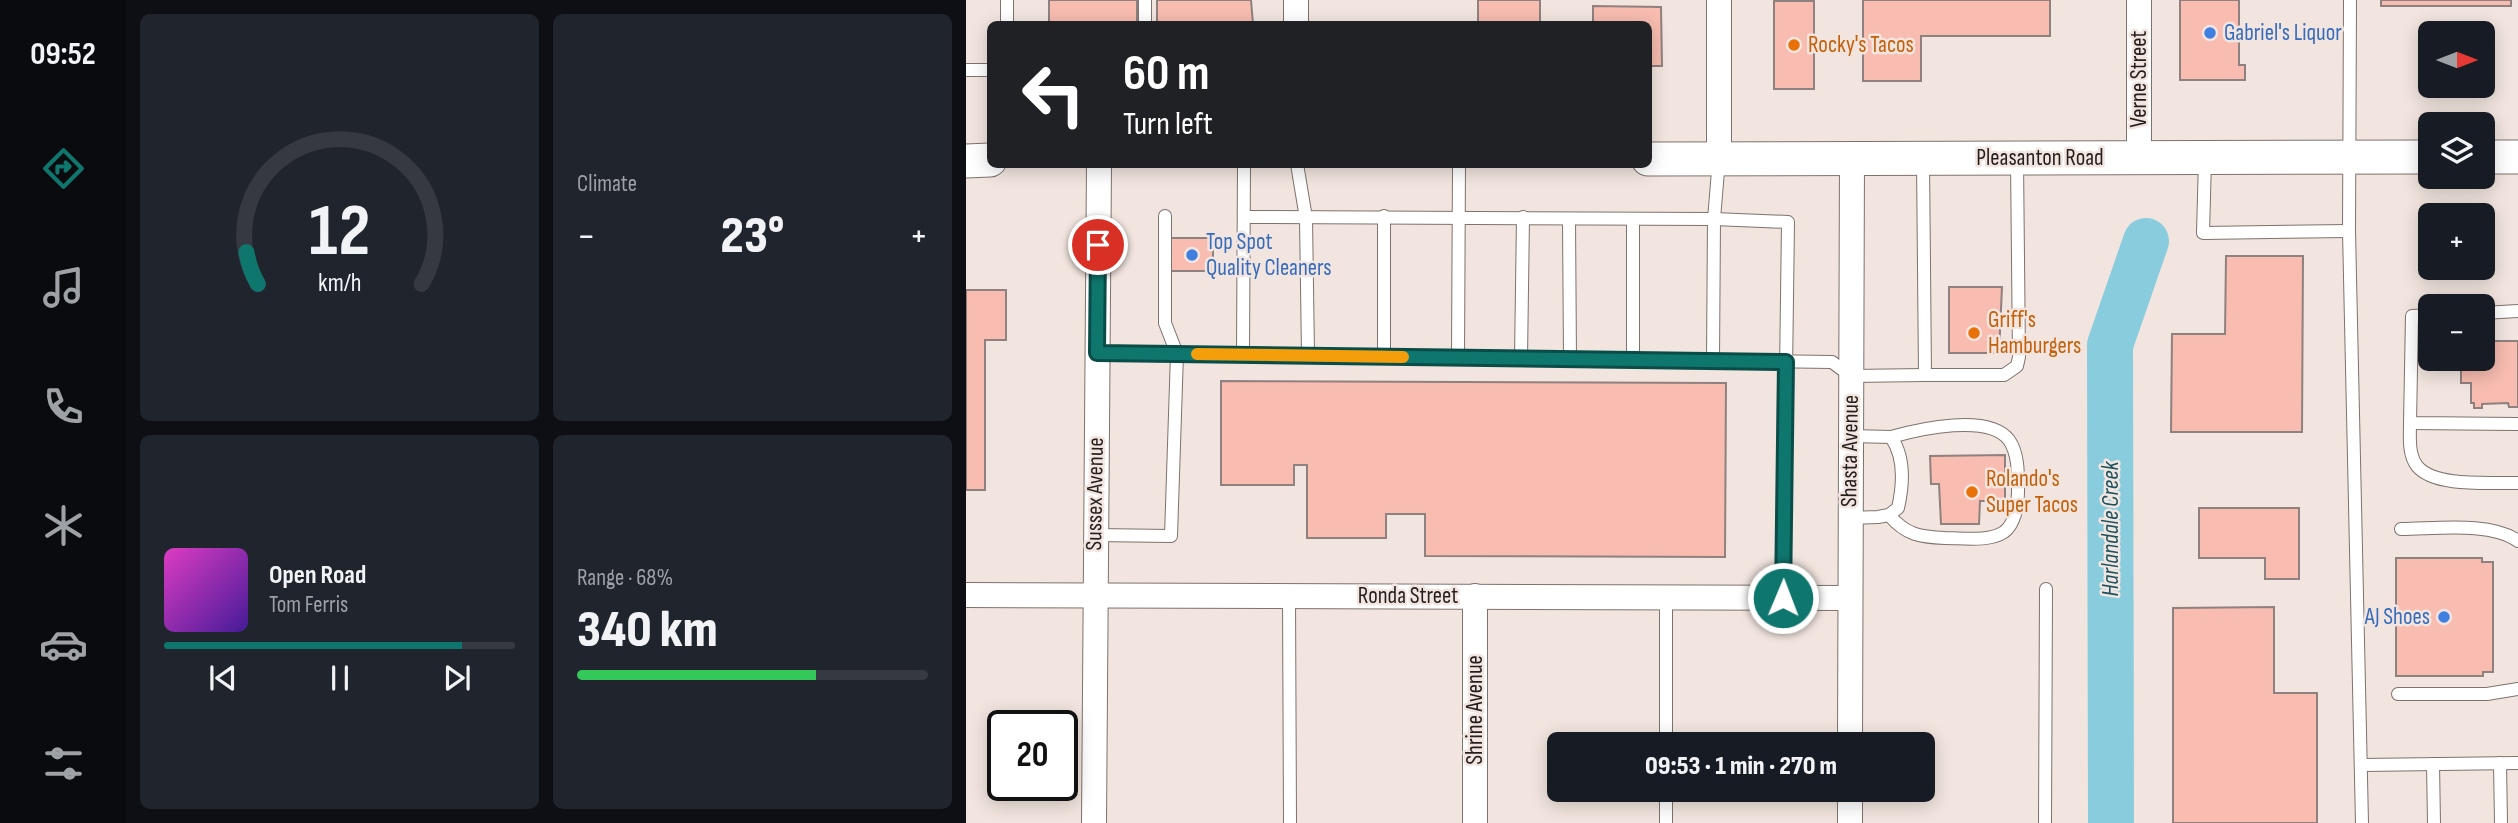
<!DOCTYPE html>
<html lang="en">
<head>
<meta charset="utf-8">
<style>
	:root { --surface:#171b24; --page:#20242c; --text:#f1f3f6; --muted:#9ea1a6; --line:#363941; --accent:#0f766e }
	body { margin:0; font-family:"Sofia Sans Condensed",sans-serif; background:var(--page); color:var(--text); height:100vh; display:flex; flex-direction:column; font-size:26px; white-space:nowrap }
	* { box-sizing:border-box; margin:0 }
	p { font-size:23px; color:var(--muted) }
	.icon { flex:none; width:38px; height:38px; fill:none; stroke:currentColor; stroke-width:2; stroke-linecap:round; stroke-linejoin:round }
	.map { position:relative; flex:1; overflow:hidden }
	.panel { display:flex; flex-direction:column; gap:14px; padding:14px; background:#0d0f14; width:840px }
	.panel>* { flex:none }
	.guide { position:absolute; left:21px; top:21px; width:665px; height:147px; border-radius:10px; box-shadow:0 4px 18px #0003; background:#202124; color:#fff; overflow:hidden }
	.needle { width:46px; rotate:90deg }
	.controls { position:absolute; left:1452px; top:21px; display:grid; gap:14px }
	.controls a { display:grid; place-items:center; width:77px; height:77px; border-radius:10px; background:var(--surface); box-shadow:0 4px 18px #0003; font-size:35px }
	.speed { position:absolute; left:21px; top:710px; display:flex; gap:14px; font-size:35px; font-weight:700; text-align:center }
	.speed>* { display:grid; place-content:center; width:91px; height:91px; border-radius:50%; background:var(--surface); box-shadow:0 4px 18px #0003; line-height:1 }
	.speed .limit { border:4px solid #111; border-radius:10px; background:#fff; color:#111 }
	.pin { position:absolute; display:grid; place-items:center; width:60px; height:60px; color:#fff; margin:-30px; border:4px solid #fff; border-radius:50%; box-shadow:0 2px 7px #0007 }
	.me { position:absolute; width:77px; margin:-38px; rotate:1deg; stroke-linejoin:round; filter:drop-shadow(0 0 5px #0008) }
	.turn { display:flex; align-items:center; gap:24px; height:147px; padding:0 21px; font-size:32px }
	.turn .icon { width:91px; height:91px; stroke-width:2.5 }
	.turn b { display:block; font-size:49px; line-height:60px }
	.big { font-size:52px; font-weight:800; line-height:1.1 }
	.panel .card { flex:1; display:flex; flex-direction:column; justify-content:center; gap:10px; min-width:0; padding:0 24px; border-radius:10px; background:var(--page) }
	.panel .dial { align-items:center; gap:0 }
	.dial svg { height:182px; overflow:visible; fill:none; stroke:var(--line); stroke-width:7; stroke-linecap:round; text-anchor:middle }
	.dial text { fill:var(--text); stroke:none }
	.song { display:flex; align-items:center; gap:21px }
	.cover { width:84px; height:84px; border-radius:10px; background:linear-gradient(135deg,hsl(310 70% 55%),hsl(260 70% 35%)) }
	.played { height:7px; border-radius:4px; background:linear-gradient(90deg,var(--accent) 85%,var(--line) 85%) }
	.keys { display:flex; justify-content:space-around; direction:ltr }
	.heat { display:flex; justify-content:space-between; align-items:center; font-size:38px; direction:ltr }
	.charge { height:10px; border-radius:5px; background:linear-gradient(90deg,#34c759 68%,var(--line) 0) }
	.panel .tiles { flex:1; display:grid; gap:14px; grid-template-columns:repeat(2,1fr) }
	.trip { position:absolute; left:581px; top:732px; width:388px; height:70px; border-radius:10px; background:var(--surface); box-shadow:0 4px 18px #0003; font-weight:800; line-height:70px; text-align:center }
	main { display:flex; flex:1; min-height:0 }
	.tab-bar { display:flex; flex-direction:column; width:126px; justify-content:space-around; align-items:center; background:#090b0e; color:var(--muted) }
	.tab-bar .icon { width:49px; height:49px }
	.tab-bar .selected { color:var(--accent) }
	.tab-bar b { font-size:32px; color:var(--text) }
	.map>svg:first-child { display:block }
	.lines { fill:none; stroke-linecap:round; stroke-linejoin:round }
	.river { stroke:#8cd; stroke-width:46 }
	.building { fill:#f8bcb0; stroke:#8e817f; stroke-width:2 }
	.service-casing { stroke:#7e726d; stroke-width:14 }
	.minor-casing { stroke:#7e726d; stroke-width:26 }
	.secondary-casing { stroke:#7e726d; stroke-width:35 }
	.service { stroke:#fff; stroke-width:12 }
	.minor { stroke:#fff; stroke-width:24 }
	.secondary { stroke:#fff; stroke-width:33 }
	.route-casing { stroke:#0a4d48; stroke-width:18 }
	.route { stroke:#0f766e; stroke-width:12 }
	.slow { stroke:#f59e0b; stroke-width:12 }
	.shop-dot { fill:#3f7fe0; stroke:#f2e5df; stroke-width:2.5 }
	.food-dot { fill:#e8710a; stroke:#f2e5df; stroke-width:2.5 }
	.labels { text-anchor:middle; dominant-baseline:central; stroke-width:5; stroke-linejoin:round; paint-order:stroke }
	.shop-label { font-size:23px; fill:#366cbe; stroke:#f2e5df; text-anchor:start }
	.food-label { font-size:23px; fill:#c56008; stroke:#f2e5df; text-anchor:start }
	.street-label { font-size:23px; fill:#231f1d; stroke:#f2e5df }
	.water-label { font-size:24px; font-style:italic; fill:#1a5360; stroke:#f2e5df }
</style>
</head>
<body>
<main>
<nav class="tab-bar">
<b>09:52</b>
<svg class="icon selected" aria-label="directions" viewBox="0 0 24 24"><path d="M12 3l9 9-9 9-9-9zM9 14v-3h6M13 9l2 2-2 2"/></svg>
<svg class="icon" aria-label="music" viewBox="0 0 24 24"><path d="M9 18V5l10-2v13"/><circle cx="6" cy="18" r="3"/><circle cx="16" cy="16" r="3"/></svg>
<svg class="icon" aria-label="phone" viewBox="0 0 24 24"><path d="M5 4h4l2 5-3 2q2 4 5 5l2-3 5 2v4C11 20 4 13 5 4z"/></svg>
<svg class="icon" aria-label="climate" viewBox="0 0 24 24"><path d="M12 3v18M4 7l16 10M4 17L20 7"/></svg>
<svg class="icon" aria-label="car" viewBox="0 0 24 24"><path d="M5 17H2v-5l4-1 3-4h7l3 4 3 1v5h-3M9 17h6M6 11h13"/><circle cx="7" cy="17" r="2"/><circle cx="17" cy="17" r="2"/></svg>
<svg class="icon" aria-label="filters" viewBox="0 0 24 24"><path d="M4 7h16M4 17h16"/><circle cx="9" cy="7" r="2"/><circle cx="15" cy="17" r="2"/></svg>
</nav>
<section class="panel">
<div class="tiles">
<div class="card dial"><svg viewBox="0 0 100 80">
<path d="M14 69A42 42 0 1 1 86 69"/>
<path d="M14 69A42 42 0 0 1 9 55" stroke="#0f766e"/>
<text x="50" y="56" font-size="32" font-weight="700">12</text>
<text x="50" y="72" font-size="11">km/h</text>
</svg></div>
<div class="card"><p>Climate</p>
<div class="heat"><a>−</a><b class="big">23°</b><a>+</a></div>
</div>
<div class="card">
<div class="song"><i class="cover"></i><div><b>Open Road</b><p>Tom Ferris</p></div></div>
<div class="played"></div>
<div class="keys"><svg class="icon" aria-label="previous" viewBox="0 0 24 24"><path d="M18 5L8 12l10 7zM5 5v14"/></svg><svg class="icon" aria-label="pause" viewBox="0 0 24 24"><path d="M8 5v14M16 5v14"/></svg><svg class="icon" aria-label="next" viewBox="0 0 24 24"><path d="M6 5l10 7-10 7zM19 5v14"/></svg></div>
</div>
<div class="card"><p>Range · 68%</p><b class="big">340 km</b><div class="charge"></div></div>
</div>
</section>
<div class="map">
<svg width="1552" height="823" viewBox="0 0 1552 823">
	<rect width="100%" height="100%" fill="#f2e5df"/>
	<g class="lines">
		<polyline class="river" points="1145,823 1144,345 1180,241"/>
	</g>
	<g class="building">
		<rect x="83" y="0" width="88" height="24"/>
		<polygon points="191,0 285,0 287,24 191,24"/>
		<rect x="512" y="0" width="62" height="24"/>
		<polygon points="897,0 1084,0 1084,36 955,36 955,81 897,81"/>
		<polygon points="1214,0 1273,0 1273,65 1279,65 1279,80 1214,80"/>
		<rect x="1415" y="0" width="130" height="6"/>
		<rect x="808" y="1" width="40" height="88"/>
		<polygon points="627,6 695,7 696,66 682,66 682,24 627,24"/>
		<rect x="205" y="238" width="42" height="33"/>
		<polygon points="1260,256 1337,256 1336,432 1205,432 1206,334 1259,334"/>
		<polygon points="983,287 1036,287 1033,353 983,353"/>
		<polygon points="0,290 40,290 40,340 19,340 19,490 0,490"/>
		<polygon points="1517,341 1552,341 1552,407 1543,407 1542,403 1516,404 1516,408 1508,408 1508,403 1505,403 1505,383 1495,383 1495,359 1517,359"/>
		<polygon points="255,381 760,383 759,557 459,556 459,514 420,514 420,538 341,538 341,465 328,465 328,485 255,485"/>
		<polygon points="1039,455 1039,501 1014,501 1013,524 975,524 973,484 965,484 964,456"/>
		<polygon points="1233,508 1333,508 1333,579 1299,579 1299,558 1233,558"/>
		<polygon points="1430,558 1516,558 1516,562 1527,562 1527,672 1517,672 1517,676 1430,676"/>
		<polygon points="1308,607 1308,693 1351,693 1351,823 1207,823 1207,608"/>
	</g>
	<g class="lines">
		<defs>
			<g id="service">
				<polyline points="41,0 41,24"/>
				<polyline points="179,0 179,24"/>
				<polyline points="1384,0 1383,231 1396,823"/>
				<polyline points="0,70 24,70"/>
				<polyline points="957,159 959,375 1038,375 1051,366 1053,357 1051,160"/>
				<polyline points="1239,160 1237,233 1383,231"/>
				<polyline points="331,164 340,218 342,354"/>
				<polyline points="278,217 748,219 822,222 817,598"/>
				<polyline points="603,219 604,359"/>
				<polyline points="1517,313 1552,311"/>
				<polyline points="1465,315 1446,316 1444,423 1552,424"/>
				<polyline points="131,353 866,362 885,376 959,375"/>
				<polyline points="277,355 278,164"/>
				<polyline points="418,356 418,216"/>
				<polyline points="492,357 493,164"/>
				<polyline points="555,359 557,217"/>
				<polyline points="667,360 667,219"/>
				<polyline points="747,361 748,219 753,159"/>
				<path d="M1444,423C1444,437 1442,454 1451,466C1469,488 1526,482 1552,483"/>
				<path d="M923,515C940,535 954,537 979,538C997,538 1023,542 1038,532C1049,524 1052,505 1052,492C1052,476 1053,454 1043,440C1023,413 953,429 925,437"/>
				<path d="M884,518L912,517L923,515L932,508C937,486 939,457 925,437L885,436"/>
				<path d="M1435,529C1469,529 1524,521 1552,541"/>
				<polyline points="129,535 205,536 211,354 199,323 199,216"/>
				<polyline points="323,596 324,823"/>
				<polyline points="1432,694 1521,694 1552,689"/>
				<polyline points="700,744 700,597"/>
				<polyline points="1534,763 1535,823"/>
				<polyline points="1467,764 1468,823"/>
				<polyline points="1396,765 1552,763"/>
				<polyline points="700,823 700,789"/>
				<polyline points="1079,823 1080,589"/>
			</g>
			<g id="minor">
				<polyline points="330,0 330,24"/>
				<polyline points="753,0 753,159"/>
				<polyline points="1173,0 1173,158"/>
				<polyline points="0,595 883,598"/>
				<polyline points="884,744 886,158"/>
				<polyline points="884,789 884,823"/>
				<polyline points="128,823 133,164"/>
				<polyline points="509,823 509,596"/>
			</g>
			<g id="secondary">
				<polyline points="1517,157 1552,157"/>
				<polyline points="682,159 1465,157"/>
				<polyline points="0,161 24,160"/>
			</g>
		</defs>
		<use href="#service" class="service-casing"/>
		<use href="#minor" class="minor-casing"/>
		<use href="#secondary" class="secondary-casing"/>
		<use href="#service" class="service"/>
		<use href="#minor" class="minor"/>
		<use href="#secondary" class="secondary"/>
	</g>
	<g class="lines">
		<defs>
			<polyline id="route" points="132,245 131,353 820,362 817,598"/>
		</defs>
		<use href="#route" class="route-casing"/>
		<use href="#route" class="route"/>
		<polyline class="slow" points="231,354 437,357"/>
	</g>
	<g class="shop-dot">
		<circle cx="1244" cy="33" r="7"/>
		<circle cx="226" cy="255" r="7"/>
		<circle cx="1478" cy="617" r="7"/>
	</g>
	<g class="food-dot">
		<circle cx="828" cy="45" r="7"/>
		<circle cx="1008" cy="333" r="7"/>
		<circle cx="1006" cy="492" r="7"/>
	</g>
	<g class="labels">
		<g class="shop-label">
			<text x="1258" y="33">Gabriel's Liquor</text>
			<text x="240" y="242">Top Spot<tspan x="240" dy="26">Quality Cleaners</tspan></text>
			<text x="1464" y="617" text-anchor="end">AJ Shoes</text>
		</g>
		<g class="food-label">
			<text x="842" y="45">Rocky's Tacos</text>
			<text x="1022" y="320">Griff's<tspan x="1022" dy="26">Hamburgers</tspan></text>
			<text x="1020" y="479">Rolando's<tspan x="1020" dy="26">Super Tacos</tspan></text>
		</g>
		<g class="street-label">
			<text transform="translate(1173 79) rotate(-90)">Verne Street</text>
			<text x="1074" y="158">Pleasanton Road</text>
			<text transform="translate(884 451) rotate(-89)">Shasta Avenue</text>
			<text transform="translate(129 494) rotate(-89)">Sussex Avenue</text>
			<text x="442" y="596">Ronda Street</text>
			<text transform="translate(509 710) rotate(-90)">Shrine Avenue</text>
		</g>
		<g class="water-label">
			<text transform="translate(1144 529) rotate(-90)">Harlandale Creek</text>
		</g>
	</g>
</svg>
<div class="controls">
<a><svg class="needle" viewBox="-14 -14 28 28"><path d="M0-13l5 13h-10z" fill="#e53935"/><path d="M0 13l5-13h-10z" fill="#9ea1a6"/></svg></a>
<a><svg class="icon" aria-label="layers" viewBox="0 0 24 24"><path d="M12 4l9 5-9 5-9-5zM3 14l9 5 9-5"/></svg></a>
<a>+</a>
<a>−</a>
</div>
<div class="speed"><div class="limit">20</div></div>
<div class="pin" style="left:132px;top:245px;background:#d93025"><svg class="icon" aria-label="arrive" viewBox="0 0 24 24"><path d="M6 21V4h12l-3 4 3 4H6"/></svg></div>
<svg class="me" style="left:817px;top:598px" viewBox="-20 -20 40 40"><circle r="17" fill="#0f766e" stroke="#fff" stroke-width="3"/><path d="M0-11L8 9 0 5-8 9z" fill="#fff"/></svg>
<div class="trip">09:53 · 1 min · 270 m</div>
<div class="guide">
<div class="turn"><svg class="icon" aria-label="left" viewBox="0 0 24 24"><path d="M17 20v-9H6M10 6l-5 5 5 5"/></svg><div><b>60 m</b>Turn left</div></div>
</div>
</div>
</main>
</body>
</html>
